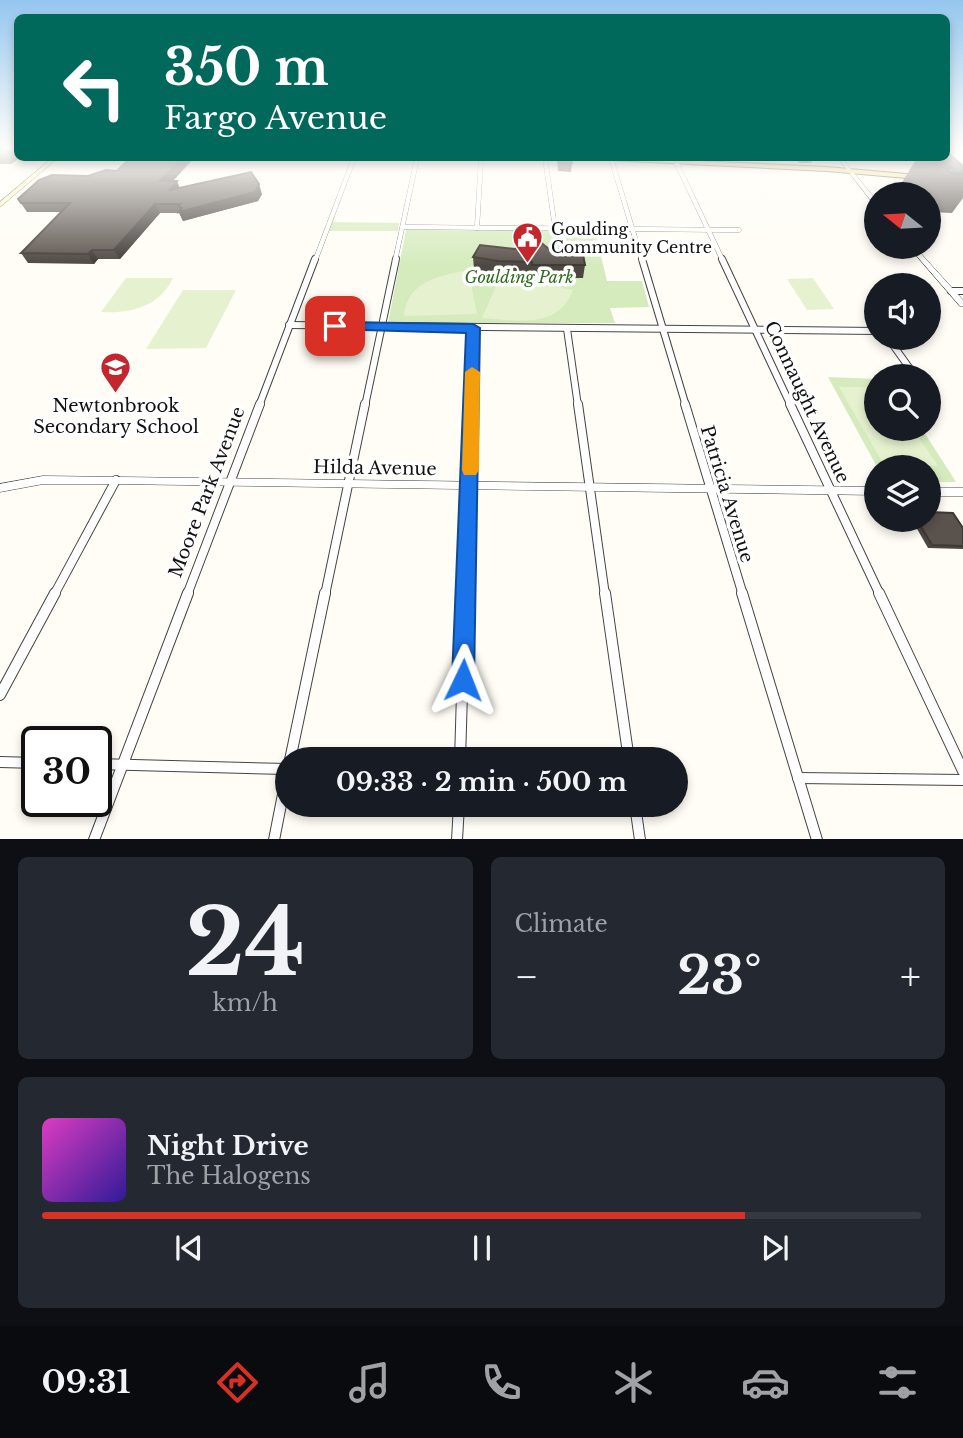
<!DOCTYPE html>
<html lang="en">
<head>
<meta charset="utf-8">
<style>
	:root { --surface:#171b24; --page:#242831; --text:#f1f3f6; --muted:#9ea1a6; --line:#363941; --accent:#d93025 }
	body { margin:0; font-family:"Libre Baskerville",serif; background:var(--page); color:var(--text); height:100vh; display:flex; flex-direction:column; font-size:26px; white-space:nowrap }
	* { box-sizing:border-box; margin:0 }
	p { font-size:23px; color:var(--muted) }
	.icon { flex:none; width:38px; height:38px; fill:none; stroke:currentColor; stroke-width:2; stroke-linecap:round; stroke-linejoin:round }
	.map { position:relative; height:839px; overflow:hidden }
	.sheet { display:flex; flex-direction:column; gap:18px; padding:18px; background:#0d0f14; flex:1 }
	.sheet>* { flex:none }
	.hud { position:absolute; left:14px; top:14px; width:936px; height:147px; border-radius:10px; box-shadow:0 4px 10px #0003; background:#00695c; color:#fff; overflow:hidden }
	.needle { width:46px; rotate:288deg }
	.fabs { position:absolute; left:864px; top:182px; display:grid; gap:14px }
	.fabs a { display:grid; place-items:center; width:77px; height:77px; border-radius:50%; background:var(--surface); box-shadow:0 4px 10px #0003; font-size:35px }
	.speed { position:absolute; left:21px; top:726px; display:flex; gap:14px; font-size:35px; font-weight:700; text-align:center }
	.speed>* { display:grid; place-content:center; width:91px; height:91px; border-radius:50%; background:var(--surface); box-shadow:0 4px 10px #0003; line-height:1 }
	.speed .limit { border:4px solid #111; border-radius:10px; background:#fff; color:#111 }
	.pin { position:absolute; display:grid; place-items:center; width:60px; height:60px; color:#fff; margin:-30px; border-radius:14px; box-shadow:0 4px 10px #0006 }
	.me { position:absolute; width:77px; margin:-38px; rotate:2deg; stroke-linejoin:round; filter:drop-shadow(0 0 5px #0008) }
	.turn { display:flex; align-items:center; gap:24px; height:147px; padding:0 35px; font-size:32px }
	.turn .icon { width:91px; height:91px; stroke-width:2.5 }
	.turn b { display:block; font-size:49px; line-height:60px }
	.big { font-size:52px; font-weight:700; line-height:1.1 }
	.sheet .tile { flex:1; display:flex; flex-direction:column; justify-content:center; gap:10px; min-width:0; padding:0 24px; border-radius:10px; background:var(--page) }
	.sheet .dial { align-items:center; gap:0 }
	.dial b { font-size:91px; line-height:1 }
	.song { display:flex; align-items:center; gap:21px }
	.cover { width:84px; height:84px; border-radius:10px; background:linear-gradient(135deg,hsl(310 70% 55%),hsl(250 70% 35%)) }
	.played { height:7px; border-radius:4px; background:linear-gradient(90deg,var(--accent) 80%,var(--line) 80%) }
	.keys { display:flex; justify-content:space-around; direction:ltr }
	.heat { display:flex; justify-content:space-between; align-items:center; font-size:38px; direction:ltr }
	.sheet .tiles { flex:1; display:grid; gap:18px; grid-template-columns:1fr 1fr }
	.tile:last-child { grid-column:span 2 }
	.trip { position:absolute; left:275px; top:747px; width:413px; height:70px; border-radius:35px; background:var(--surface); box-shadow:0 4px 10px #0003; font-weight:700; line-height:70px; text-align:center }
	.menu { display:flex; height:112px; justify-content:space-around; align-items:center; background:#090b0e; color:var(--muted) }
	.menu .icon { width:49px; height:49px }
	.menu .selected { color:var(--accent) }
	.menu b { font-size:32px; color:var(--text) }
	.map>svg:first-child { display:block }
	.green { fill:#d5ebbd }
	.pitch { fill:#e6f2cf }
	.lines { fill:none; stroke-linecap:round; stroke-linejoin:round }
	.minor-far3-casing { stroke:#444; stroke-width:5 }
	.minor-far2-casing { stroke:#444; stroke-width:8 }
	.minor-far1-casing { stroke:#444; stroke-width:10 }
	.minor-casing { stroke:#444; stroke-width:12 }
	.tertiary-casing { stroke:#444; stroke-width:1 }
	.secondary-casing { stroke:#333; stroke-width:1 }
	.primary-casing { stroke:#222; stroke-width:2 }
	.minor-far3 { stroke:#fff; stroke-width:4.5 }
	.minor-far2 { stroke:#fff; stroke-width:6 }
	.minor-far1 { stroke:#fff; stroke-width:8 }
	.minor { stroke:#fff; stroke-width:10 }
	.tertiary { fill:#fff; fill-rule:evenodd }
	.secondary { fill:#fff6b0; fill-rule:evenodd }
	.primary { fill:#f9d66b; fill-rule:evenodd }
	.wall { fill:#4d4742 }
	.shaded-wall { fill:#3f3936 }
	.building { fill:#5a524d; stroke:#3f3936; stroke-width:2 }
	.route { fill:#1a73e8; stroke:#114b97; stroke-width:2 }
	.slow { fill:#f59e0b }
	.labels { text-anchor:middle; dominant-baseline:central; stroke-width:7; stroke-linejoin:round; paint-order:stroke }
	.far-poi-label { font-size:16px; fill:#111; stroke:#fff; text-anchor:start }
	.far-park-label { font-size:16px; font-style:italic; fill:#2f6b1f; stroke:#fff }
	.street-label { font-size:18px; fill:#111; stroke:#fff }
	.poi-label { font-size:18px; fill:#111; stroke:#fff }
</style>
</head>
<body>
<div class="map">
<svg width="963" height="840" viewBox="0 0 963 840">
	<rect width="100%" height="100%" fill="#fffdf5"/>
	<g class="green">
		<polygon points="331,222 399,223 398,231 328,231"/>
		<polygon points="406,230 595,231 607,281 642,281 649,307 610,308 615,323 388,323"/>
		<polygon points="828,377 877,379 877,429 922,429 956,482 929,482 929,467 877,467"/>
	</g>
	<g class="pitch">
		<path d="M468,270L477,314L404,316C407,282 438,276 468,270Z"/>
		<path d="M501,275L573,290C558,330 517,320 482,318Z"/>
		<path d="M126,278H173C160,306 131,314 101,312Z"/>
		<polygon points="813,278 834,309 807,310 787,279"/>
		<polygon points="183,290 236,290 206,348 146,349"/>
		<polygon points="839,387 877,387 877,429 913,429 938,466 884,465"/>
	</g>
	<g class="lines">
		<defs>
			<g id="minor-far3">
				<polyline points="545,158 555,228"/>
				<polyline points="611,158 642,261"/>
				<polyline points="676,162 723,261"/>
				<polyline points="403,227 739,230"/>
				<polyline points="477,228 481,158"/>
				<polyline points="315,261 354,158"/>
				<polyline points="395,261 417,158"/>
			</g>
			<g id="minor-far2">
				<polyline points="642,259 686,406"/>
				<polyline points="722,259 791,406"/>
				<polyline points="951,291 963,291"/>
				<polyline points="289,325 877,331"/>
				<polyline points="567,329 578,406"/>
				<polyline points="888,338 913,373"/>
				<polyline points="259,406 315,259"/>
				<polyline points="365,406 396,259"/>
				<polyline points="471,406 473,328"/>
			</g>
			<g id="minor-far1">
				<polyline points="578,404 605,595"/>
				<polyline points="685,404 743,595"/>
				<polyline points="790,404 880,595"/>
				<polyline points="54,595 116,480"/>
				<polyline points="187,595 260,404"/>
				<polyline points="325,595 365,404"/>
				<polyline points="465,595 471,404"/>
			</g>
			<g id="minor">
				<polyline points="605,593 629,760"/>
				<polyline points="742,593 817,840"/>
				<polyline points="879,593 963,771"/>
				<polyline points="0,695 55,593"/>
				<polyline points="290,760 325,593"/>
				<polyline points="460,760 465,593"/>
				<polyline points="0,762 37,763"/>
				<polyline points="96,764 287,769"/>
				<polyline points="798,778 963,780"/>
				<polyline points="635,805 640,840"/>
				<polyline points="94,840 188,593"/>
				<polyline points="274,840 287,774"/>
				<polyline points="457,840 459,805"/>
			</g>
			<g id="tertiary">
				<polygon points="838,158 842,158 877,201 877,207 875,206"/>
				<polygon points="909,247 915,247 963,300 963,306 960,306"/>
				<polygon points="43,476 877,487 877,495 116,484 43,484 0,492 0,484"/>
				<rect x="929" y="488" width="34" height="8"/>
			</g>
			<polygon id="secondary" points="52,158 58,158 0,207 0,202"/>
			<polygon id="primary" points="607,158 637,158 827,167 918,175 921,177 918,179 827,171 610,160"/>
		</defs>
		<use href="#minor-far3" class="minor-far3-casing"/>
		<use href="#minor-far2" class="minor-far2-casing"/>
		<use href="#minor-far1" class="minor-far1-casing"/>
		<use href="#minor" class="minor-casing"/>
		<use href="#tertiary" class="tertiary-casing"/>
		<use href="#secondary" class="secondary-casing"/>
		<use href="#primary" class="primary-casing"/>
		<use href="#minor-far3" class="minor-far3"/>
		<use href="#minor-far2" class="minor-far2"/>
		<use href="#minor-far1" class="minor-far1"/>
		<use href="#minor" class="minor"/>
		<use href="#tertiary" class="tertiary"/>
		<use href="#secondary" class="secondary"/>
		<use href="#primary" class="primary"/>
	</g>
	<g class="wall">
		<polygon points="0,149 18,158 19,158 11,164 0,164"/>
		<polygon points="125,158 194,158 172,181 180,188 262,194 258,201 183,221 179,213 160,213 120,259 98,259 94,264 28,263 21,253 61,212 27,212 18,199 88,176 117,171 127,161"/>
		<polygon points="557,158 571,158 572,163 571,172 558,171"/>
		<polygon points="795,158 814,158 811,163 799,163"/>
		<polygon points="917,158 947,158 963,166 963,198 952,213 929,212 929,194 913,194 901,184"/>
		<polygon points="549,249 585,265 583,278 531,278 531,275 498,274 474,269 473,257"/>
		<polygon points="912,520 929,520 963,528 963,549 928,548"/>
	</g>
	<g class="shaded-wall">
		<polygon points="18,153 18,158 19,158 11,164 9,160"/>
		<polygon points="182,158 194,158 164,191 160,181"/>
		<polygon points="177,181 181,191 170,190"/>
		<polygon points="259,184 262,194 258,201 183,221 179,212"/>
		<polygon points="155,204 160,213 120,259 114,250"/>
		<polygon points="92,250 98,259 94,264 88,254"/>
	</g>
	<g class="building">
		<polygon points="0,149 18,149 18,153 9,160 0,160"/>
		<polygon points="947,152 963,166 963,174 951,173 945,168 952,168 939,158 947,158"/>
		<polygon points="130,158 182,158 160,181 177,181 170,190 251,172 259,184 255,192 179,212 182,208 178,206 180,204 155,204 114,250 92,250 88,254 21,253 70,203 21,203 18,199 39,180 52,175 88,176 106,170 117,171"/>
		<polygon points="558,158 571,158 572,163 559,162"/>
		<polygon points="539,241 549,249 582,249 585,265 532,265 532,262 498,261 473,257 480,245 515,249"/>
		<polygon points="929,512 953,513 963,528 963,546 932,545 917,520 929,520"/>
	</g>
	<linearGradient id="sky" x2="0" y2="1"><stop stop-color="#95c6ee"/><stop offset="0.56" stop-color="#fffefa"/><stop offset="1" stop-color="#fffefa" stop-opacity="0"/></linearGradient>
	<rect width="963" height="266" fill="url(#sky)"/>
	<polygon class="route" points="335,322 473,324 480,328 474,680 471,688 463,692 455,688 452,680 466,333 330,329 330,323"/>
	<polygon class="slow" points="472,367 480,372 479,470 476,475 464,475 462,470 465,372"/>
	<defs>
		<symbol id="civic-pin" viewBox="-11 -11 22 30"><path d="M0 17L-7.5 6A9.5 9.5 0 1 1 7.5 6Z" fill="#c4262e" stroke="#fff"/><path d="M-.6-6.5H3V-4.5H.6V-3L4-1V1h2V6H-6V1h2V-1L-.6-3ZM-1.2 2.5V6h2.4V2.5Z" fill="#fff"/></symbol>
		<symbol id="school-pin" viewBox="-11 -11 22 30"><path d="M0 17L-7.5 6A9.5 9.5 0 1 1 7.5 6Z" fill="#c4262e" stroke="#fff"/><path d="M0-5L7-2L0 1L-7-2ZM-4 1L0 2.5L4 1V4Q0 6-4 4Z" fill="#fff"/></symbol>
	</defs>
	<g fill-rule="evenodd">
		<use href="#civic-pin" x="510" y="220" width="35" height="47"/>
		<use href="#school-pin" x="98" y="350" width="35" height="47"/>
	</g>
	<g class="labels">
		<g class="far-poi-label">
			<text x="551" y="229">Goulding<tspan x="551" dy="18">Community Centre</tspan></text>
		</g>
		<g class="far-park-label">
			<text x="519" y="277">Goulding Park</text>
		</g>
		<g class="street-label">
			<text transform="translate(807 402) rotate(65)">Connaught Avenue</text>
			<text transform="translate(375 468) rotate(1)">Hilda Avenue</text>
			<text transform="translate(207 492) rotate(-69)">Moore Park Avenue</text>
			<text transform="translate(727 494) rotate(73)">Patricia Avenue</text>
		</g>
		<g class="poi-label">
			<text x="116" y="406">Newtonbrook<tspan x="116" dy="21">Secondary School</tspan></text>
		</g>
	</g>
</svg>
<div class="fabs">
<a><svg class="needle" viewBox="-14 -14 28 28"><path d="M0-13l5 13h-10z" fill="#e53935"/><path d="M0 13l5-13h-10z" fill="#9ea1a6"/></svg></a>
<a><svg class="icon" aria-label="sound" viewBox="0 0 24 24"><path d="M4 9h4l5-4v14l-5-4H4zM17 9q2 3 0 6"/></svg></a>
<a><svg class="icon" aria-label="search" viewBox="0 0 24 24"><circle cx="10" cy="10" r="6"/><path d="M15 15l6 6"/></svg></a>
<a><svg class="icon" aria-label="layers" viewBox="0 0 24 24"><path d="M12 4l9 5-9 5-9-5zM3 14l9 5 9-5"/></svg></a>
</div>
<div class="speed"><div class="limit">30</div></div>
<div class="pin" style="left:335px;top:326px;background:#d93025"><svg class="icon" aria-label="arrive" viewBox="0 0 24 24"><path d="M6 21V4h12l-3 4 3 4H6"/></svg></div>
<svg class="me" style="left:463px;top:680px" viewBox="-20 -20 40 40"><path d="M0-17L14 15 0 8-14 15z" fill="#1a73e8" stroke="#fff" stroke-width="4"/></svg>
<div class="trip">09:33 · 2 min · 500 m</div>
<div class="hud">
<div class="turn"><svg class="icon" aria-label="left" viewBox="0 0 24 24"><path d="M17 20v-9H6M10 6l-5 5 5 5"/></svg><div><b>350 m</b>Fargo Avenue</div></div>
</div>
</div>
<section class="sheet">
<div class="tiles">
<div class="tile dial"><b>24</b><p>km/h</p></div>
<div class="tile"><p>Climate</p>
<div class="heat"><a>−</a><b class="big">23°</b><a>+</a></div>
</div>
<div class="tile">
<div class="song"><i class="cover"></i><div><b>Night Drive</b><p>The Halogens</p></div></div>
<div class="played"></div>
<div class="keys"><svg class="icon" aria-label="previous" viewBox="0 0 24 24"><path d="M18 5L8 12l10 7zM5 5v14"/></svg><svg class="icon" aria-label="pause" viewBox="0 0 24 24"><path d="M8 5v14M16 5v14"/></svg><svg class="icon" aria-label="next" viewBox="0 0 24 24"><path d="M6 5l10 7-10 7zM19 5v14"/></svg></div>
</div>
</div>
</section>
<nav class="menu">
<b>09:31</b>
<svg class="icon selected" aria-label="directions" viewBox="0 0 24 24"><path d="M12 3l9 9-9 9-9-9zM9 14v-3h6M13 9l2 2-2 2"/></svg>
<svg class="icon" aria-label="music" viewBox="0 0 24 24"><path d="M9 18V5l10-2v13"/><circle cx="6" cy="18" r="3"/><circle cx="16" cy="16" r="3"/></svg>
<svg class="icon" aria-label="phone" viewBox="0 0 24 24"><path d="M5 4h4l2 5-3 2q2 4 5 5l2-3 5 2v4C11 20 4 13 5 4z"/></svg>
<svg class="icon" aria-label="climate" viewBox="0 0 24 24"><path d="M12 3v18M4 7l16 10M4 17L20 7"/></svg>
<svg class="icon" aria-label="car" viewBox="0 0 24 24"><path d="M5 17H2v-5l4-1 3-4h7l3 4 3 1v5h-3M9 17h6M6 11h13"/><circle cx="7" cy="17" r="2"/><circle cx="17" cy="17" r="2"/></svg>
<svg class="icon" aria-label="filters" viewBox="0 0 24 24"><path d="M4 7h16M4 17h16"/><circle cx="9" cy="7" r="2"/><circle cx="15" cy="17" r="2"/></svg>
</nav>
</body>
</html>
